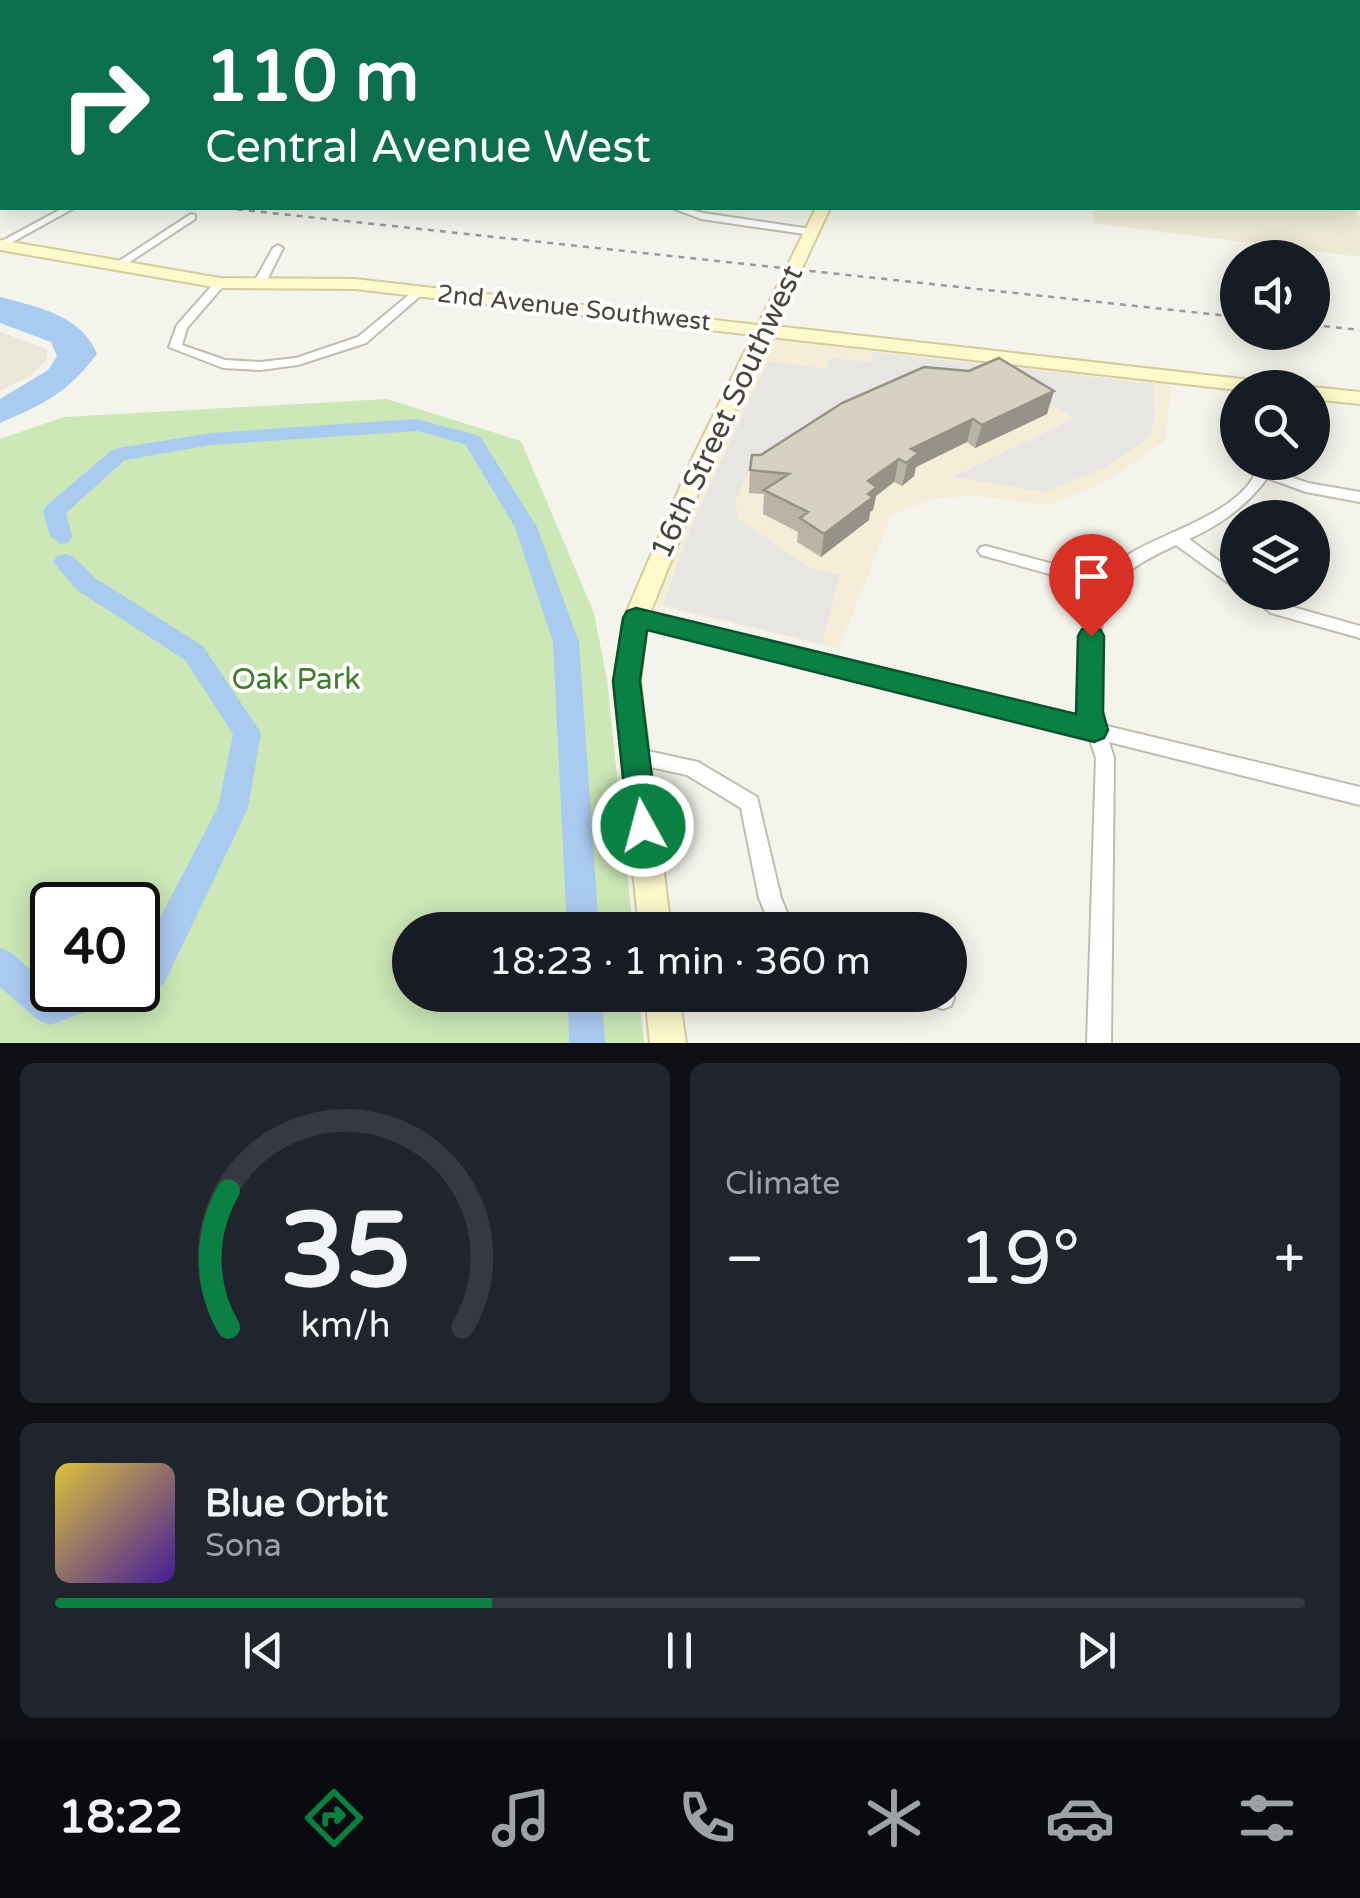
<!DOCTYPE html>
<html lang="en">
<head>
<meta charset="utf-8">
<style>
	:root { --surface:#171b24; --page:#20242c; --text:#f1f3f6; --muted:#9ea1a6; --line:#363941; --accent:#0b8043 }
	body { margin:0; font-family:"Varela Round",sans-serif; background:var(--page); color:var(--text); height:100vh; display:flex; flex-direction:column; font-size:38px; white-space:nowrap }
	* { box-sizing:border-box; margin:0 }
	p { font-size:32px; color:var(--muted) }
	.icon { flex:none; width:55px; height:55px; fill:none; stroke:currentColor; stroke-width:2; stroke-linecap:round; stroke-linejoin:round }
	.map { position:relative; height:1043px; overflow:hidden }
	.drawer { display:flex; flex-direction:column; gap:20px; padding:20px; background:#0d0f14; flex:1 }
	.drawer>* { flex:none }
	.guide { position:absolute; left:0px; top:0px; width:1360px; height:210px; box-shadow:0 5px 25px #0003; background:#0b6e4f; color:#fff; overflow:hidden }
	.fabs { position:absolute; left:1220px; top:240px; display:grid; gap:20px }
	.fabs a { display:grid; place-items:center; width:110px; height:110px; border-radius:50%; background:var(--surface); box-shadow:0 5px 25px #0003; font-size:50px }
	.speed { position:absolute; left:30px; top:882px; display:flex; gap:20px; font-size:50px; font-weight:700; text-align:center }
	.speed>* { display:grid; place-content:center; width:130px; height:130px; border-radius:50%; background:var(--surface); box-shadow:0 5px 25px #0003; line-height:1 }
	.speed .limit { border:5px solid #111; border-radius:15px; background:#fff; color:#111 }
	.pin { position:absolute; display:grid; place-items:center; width:85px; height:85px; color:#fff; margin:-102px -42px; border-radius:50% 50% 50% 0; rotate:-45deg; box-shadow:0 0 10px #0007 }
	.pin .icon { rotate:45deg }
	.me { position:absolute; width:110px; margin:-55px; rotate:353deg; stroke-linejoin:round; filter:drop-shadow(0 0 8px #0008) }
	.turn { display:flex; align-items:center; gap:35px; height:210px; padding:0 40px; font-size:45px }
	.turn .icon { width:130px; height:130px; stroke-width:2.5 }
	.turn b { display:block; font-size:70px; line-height:85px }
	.big { font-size:75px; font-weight:600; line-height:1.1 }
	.drawer .widget { flex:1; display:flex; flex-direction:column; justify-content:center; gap:15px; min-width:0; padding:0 35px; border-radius:15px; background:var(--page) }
	.drawer .dial { align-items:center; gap:0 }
	.dial svg { height:260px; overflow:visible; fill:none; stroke:var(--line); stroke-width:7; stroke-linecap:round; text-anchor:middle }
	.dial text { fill:var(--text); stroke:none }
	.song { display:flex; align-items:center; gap:30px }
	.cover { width:120px; height:120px; border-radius:15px; background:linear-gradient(135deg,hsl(50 70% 55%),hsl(260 70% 35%)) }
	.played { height:10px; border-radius:5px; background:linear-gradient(90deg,var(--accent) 35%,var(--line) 35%) }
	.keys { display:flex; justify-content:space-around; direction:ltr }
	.heat { display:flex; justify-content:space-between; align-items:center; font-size:55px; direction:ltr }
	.drawer .tiles { flex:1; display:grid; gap:20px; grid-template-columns:1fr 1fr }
	.widget:last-child { grid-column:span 2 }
	.trip { position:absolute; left:392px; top:912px; width:575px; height:100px; border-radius:50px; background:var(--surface); box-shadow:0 5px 25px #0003; font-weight:600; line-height:100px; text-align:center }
	.dock { display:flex; height:160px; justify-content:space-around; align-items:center; background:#090b0e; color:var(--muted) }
	.dock .icon { width:70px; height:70px }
	.dock .on { color:var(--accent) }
	.dock b { font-size:45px; color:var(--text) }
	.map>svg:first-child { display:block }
	.residential { fill:#e9e6da }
	.commercial { fill:#f6edd8 }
	.education { fill:#eeead6 }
	.green { fill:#cbe8b6; fill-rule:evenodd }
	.parking { fill:#e7e6e3 }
	.water { fill:#aacbf0 }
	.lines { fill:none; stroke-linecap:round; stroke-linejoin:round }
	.river { fill:#aacbf0; fill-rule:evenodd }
	.street-casing { stroke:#c1bdae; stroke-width:4 }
	.secondary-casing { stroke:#d4cc9c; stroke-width:4 }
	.primary-casing { stroke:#e3ce6c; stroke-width:4 }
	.street { fill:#fff; fill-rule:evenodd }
	.secondary { fill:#fef8cd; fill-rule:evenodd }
	.primary { fill:#fced9e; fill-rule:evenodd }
	.rail { stroke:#9a9a9a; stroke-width:2.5; stroke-dasharray:6 6; stroke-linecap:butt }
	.wall { fill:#b9b4a6 }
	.shaded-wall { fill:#969287 }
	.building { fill:#d7d1c1; stroke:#969287; stroke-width:2.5 }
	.route { fill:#0b8043; stroke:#07532c; stroke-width:2.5 }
	.labels { text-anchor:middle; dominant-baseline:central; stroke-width:8; stroke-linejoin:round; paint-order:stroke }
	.far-street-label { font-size:25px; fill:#4a4539; stroke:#fff }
	.street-label { font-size:30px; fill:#4a4539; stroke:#fff }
	.park-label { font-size:30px; fill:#407c2c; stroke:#fff }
</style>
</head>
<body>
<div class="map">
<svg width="1360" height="1043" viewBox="0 0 1360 1043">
	<rect width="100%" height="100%" fill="#f5f4ec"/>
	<polygon class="residential" points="0,332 47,349 47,359 32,375 0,391"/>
	<polygon class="commercial" points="774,336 1168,381 1171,389 1165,441 1107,481 1049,505 975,496 929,499 891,517 839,649 655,605 720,447"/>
	<polygon class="education" points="1094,208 1356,208 1360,219 1360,257 1093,223"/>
	<path class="green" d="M387,399L521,441L594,613L607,680L633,930H410V995H639L644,1043H0V439L64,417ZM138,905V990H52V905Z"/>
	<polygon class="parking" points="873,352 1153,384 1155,418 1149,437 1107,467 1044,492 953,477 1075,418 1011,381 751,466 735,502 739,519 810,568 840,575 822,644 663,605 692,524 768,361 826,369 831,358 871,362"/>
	<path class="water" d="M0,297C38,307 81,315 97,354C66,394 46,403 0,423V399L48,370L57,356L51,342L0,323Z"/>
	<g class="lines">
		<g class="river">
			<polygon points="417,419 480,436 537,527 579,642 599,930 567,930 553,642 515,527 465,444 417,431 211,445 125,460 66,513 72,536 69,542 61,544 50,536 43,511 46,506 112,450 119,448 211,433"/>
			<polygon points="65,554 73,556 95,578 203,646 261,733 248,808 164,984 138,994 129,990 138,990 138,960 218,807 233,734 185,660 77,590 53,562 57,556"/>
			<polygon points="0,948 12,953 52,990 118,990 113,1002 50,1025 38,1020 0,987"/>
			<polygon points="568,995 602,995 605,1043 569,1043"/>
		</g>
		<defs>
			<g id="street">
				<polygon points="74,0 82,0 83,1 71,2"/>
				<rect x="0" y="15" width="2" height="4"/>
				<polygon points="0,27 2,27 2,31 0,32"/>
				<rect x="0" y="47" width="2" height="4"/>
				<rect x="0" y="85" width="2" height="5"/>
				<rect x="1358" y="105" width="2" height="5"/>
				<polygon points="1358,145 1360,146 1360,152 1358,151"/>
				<polygon points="63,208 74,208 0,249 0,242"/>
				<polygon points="672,208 685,208 703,213 811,229 816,232 811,235 701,219"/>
				<polygon points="191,214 195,215 195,219 119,269 110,267"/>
				<polygon points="278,245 283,248 265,284 263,286 255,286 253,284 273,248"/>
				<polygon points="220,280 226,283 187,328 182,345 225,360 260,362 296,358 358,337 416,289 420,288 426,291 366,343 298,365 260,370 223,368 169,347 177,325 216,281"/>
				<path d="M1258,462H1272L1271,470L1308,483L1360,492V502L1306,492L1267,478C1247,506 1220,525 1189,539L1238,575V590L1176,545C1153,556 1129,567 1113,588C1097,609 1094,700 1103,725L1360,787V805L1109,742L1114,758L1111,1043H1087L1096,758L1089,737L636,624L630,622L628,618L630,614L636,612L1083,720L1080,711L1083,636L1094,590L1082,583L981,555L978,551L981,547L986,546L1087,573L1102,580C1111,571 1121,560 1131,553C1164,532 1253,509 1258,462Z"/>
				<polygon points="1244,592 1265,592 1282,604 1360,626 1360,638 1271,613"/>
				<polygon points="634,748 698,762 757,797 781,898 794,930 772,930 759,898 741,808 687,775 627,762 625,756 627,750"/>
				<polygon points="950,989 954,998 951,1006 943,1009 926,1003 923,995 950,995"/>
			</g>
			<g id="secondary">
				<polygon points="715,0 727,0 729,2 718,2"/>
				<polygon points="816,208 830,208 775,326 1268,382 1277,388 1238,390 770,337 712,459 648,618 640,681 671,930 639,930 614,681 624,618 692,459 753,335 355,289 220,288 0,250 0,240 220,278 355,279 758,325"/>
				<polygon points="1312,387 1360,392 1360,404 1312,399"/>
				<polygon points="645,995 679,995 686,1043 650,1043"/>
			</g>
			<rect id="primary" x="0" y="59" width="2" height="8"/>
		</defs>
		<use href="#street" class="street-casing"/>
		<use href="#secondary" class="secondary-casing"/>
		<use href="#primary" class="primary-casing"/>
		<use href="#street" class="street"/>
		<use href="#secondary" class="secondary"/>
		<use href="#primary" class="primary"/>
		<g class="rail">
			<polyline points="542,2 563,0"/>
			<polyline points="225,208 1238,317"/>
			<polyline points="1312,325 1360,330"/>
		</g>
	</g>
	<polygon class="wall" points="842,403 1047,414 975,448 967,442 916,467 914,476 902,486 894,482 876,496 873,510 870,512 869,520 821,557 797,542 798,532 763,514 764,494 749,493 750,470 761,455"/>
	<g class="shaded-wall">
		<polygon points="1054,391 1047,414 975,448 982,425"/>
		<polygon points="973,419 967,442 916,467 914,476 902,486 911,449"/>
		<polygon points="899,459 894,482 876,496 873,510 870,512 869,520 821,557 824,534 868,481"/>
	</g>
	<polygon class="building" points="999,358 1054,391 982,425 973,419 911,449 919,453 906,463 899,459 868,481 877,487 868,494 873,497 824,534 800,518 808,512 764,490 789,474 750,470 752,455 761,455 842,403 924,367 969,371"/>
	<polygon class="route" points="636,608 1076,714 1078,636 1082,629 1100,629 1104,636 1103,712 1108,730 1104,738 1094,742 647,630 640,681 658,826 654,835 643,839 632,835 628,826 613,681 623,618 627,611"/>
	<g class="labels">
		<g class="far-street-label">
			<text transform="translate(574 308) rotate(6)">2nd Avenue Southwest</text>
		</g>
		<g class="street-label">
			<text transform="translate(727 412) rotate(-65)">16th Street Southwest</text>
		</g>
		<g class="park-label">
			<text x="296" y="679">Oak Park</text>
		</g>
	</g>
</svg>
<div class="fabs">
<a><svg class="icon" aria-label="sound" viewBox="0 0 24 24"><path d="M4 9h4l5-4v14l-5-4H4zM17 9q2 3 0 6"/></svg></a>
<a><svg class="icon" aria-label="search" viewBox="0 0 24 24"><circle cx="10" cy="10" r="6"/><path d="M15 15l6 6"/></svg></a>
<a><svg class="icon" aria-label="layers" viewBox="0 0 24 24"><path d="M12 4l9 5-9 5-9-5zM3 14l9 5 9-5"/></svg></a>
</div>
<div class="speed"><div class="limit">40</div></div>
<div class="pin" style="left:1091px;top:636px;background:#d93025"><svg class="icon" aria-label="arrive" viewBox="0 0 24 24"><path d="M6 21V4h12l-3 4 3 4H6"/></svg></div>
<svg class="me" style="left:643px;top:826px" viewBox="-20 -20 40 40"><circle r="17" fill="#0b8043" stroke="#fff" stroke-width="3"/><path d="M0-11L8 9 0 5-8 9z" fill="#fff"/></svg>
<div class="trip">18:23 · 1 min · 360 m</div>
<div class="guide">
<div class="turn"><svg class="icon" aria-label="right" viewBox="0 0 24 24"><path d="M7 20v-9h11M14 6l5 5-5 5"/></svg><div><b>110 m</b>Central Avenue West</div></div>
</div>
</div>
<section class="drawer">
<div class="tiles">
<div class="widget dial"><svg viewBox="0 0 100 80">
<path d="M14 69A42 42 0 1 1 86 69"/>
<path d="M14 69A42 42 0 0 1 14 27" stroke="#0b8043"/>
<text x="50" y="56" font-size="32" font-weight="700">35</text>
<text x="50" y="72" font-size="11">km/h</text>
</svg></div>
<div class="widget"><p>Climate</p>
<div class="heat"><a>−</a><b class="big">19°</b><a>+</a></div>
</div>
<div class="widget">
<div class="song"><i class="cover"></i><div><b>Blue Orbit</b><p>Sona</p></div></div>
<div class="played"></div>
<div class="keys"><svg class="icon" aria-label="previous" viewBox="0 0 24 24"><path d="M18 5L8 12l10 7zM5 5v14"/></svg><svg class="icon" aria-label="pause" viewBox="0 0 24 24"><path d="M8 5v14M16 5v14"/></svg><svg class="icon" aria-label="next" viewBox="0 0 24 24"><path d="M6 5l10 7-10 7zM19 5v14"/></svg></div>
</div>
</div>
</section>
<nav class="dock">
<b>18:22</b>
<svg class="icon on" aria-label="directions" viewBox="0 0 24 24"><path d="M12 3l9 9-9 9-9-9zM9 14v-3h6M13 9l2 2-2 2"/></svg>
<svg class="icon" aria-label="music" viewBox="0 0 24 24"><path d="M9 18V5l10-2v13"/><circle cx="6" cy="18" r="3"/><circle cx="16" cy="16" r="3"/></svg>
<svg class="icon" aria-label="phone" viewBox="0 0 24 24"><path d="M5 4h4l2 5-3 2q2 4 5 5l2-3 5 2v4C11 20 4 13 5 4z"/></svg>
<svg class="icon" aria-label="climate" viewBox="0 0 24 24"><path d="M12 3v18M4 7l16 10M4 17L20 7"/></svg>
<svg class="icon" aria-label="car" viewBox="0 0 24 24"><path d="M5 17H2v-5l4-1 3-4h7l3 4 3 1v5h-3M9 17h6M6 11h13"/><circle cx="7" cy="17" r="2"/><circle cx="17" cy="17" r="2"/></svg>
<svg class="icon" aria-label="filters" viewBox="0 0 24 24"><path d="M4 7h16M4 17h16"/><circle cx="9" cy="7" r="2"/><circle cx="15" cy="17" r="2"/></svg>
</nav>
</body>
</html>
